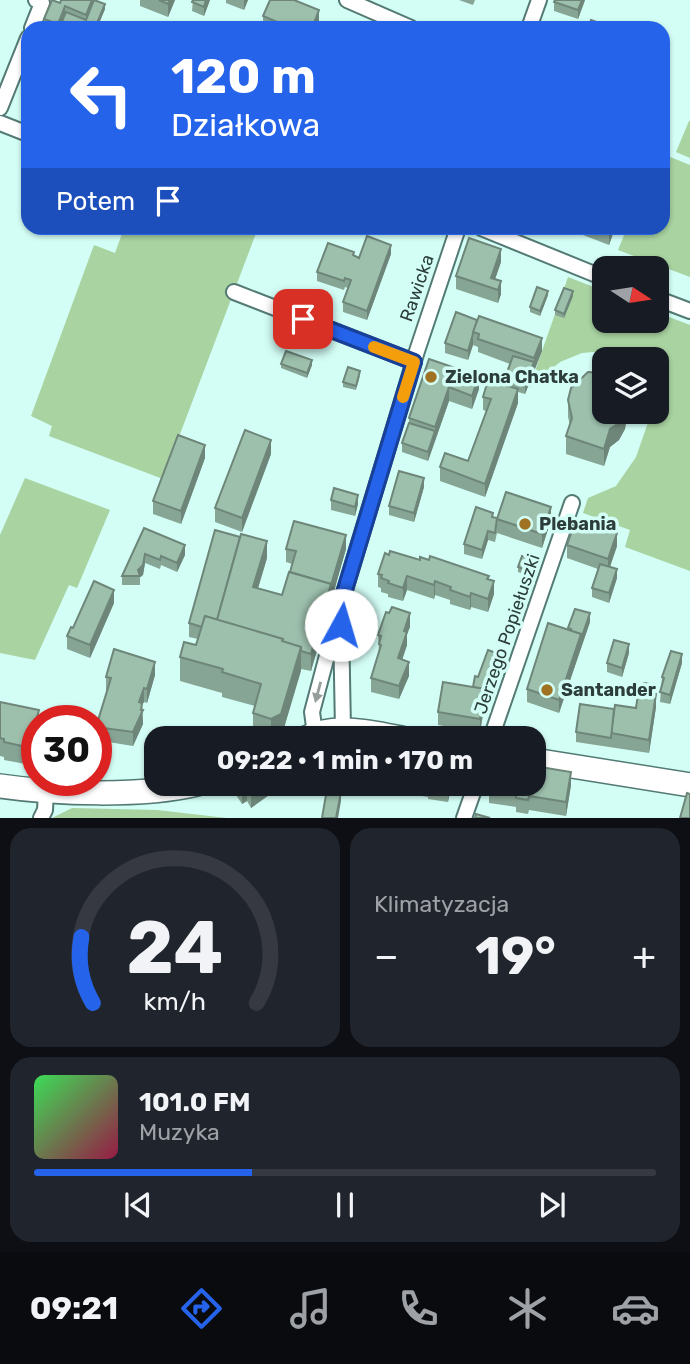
<!DOCTYPE html>
<html lang="pl">
<head>
<meta charset="utf-8">
<style>
	:root { --surface:#171b24; --page:#20242c; --text:#f1f3f6; --muted:#9ea1a6; --line:#363941; --accent:#2563eb }
	body { margin:0; font-family:Rubik,sans-serif; background:var(--page); color:var(--text); height:100vh; display:flex; flex-direction:column; font-size:26px; white-space:nowrap }
	* { box-sizing:border-box; margin:0 }
	p { font-size:23px; color:var(--muted) }
	.icon { flex:none; width:38px; height:38px; fill:none; stroke:currentColor; stroke-width:2; stroke-linecap:round; stroke-linejoin:round }
	.map { position:relative; height:818px; overflow:hidden }
	.side { display:flex; flex-direction:column; gap:10px; padding:10px; background:#0d0f14; flex:1 }
	.side>* { flex:none }
	.banner { position:absolute; left:21px; top:21px; width:649px; height:214px; border-radius:21px; box-shadow:0 2px 5px #0004; background:#2563eb; color:#fff; overflow:hidden }
	.needle { width:46px; rotate:102deg }
	.buttons { position:absolute; left:592px; top:256px; display:grid; gap:14px }
	.buttons a { display:grid; place-items:center; width:77px; height:77px; border-radius:14px; background:var(--surface); box-shadow:0 2px 5px #0004; font-size:35px }
	.speed { position:absolute; left:21px; top:705px; display:flex; gap:14px; font-size:35px; font-weight:700; text-align:center }
	.speed>* { display:grid; place-content:center; width:91px; height:91px; border-radius:50%; background:var(--surface); box-shadow:0 2px 5px #0004; line-height:1 }
	.speed .limit { border:10px solid #d22; background:#fff; color:#111 }
	.pin { position:absolute; display:grid; place-items:center; width:60px; height:60px; color:#fff; margin:-30px; border-radius:14px; box-shadow:0 4px 10px #0006 }
	.me { position:absolute; width:77px; margin:-38px; rotate:6deg; stroke-linejoin:round; filter:drop-shadow(0 0 5px #0008) }
	.turn { display:flex; align-items:center; gap:24px; height:147px; padding:0 35px; font-size:32px }
	.turn .icon { width:91px; height:91px; stroke-width:2.5 }
	.turn b { display:block; font-size:49px; line-height:60px }
	.then { display:flex; align-items:center; height:66px; padding:0 35px; background:#0003; gap:14px; font-size:26px }
	.big { font-size:52px; font-weight:700; line-height:1.1 }
	.side .card { flex:1; display:flex; flex-direction:column; justify-content:center; gap:10px; min-width:0; padding:0 24px; border-radius:21px; background:var(--page) }
	.side .dial { align-items:center; gap:0 }
	.dial svg { height:182px; overflow:visible; fill:none; stroke:var(--line); stroke-width:7; stroke-linecap:round; text-anchor:middle }
	.dial text { fill:var(--text); stroke:none }
	.song { display:flex; align-items:center; gap:21px }
	.cover { width:84px; height:84px; border-radius:10px; background:linear-gradient(135deg,hsl(130 70% 55%),hsl(340 70% 35%)) }
	.played { height:7px; border-radius:4px; background:linear-gradient(90deg,var(--accent) 35%,var(--line) 35%) }
	.keys { display:flex; justify-content:space-around; direction:ltr }
	.heat { display:flex; justify-content:space-between; align-items:center; font-size:38px; direction:ltr }
	.side .tiles { flex:1; display:grid; gap:10px; grid-template-columns:1fr 1fr }
	.card:last-child { grid-column:span 2 }
	.trip { position:absolute; left:144px; top:726px; width:402px; height:70px; border-radius:21px; background:var(--surface); box-shadow:0 2px 5px #0004; font-weight:700; line-height:70px; text-align:center }
	.tabs { display:flex; height:112px; justify-content:space-around; align-items:center; background:#090b0e; color:var(--muted) }
	.tabs .icon { width:49px; height:49px }
	.tabs .current { color:var(--accent) }
	.tabs b { font-size:32px; color:var(--text) }
	.map>svg:first-child { display:block }
	.green { fill:#a9d3a1 }
	.lines { fill:none; stroke-linecap:round; stroke-linejoin:round }
	.minor-casing { stroke:#537a74; stroke-width:18 }
	.primary-casing { stroke:#537a74; stroke-width:26 }
	.minor { stroke:#fff; stroke-width:14 }
	.primary { stroke:#fff; stroke-width:23 }
	.wall { fill:#87a595 }
	.shaded-wall { fill:#6e8679 }
	.building { fill:#9dc0ad; stroke:#6e8679; stroke-width:2 }
	.oneway { fill:#969e9c }
	.route-casing { stroke:#184099; stroke-width:18 }
	.route { stroke:#2563eb; stroke-width:12 }
	.slow { stroke:#f59e0b; stroke-width:12 }
	.poi-dot { fill:#9f7323; stroke:#d3fef6; stroke-width:2.5 }
	.labels { text-anchor:middle; dominant-baseline:central; stroke-width:7; stroke-linejoin:round; paint-order:stroke }
	.street-label { font-size:18px; fill:#2c3d3a; stroke:#d3fef6 }
	.poi-label { font-size:18px; font-weight:bold; fill:#2c3d3a; stroke:#d3fef6; text-anchor:start }
</style>
</head>
<body>
<div class="map">
<svg width="690" height="818" viewBox="0 0 690 818">
	<rect width="100%" height="100%" fill="#d3fef6"/>
	<g class="green">
		<polygon points="689,121 690,121 690,158 676,152"/>
		<polygon points="663,154 690,165 690,277 618,250 627,228 663,228"/>
		<polygon points="124,228 258,228 163,479 49,436 52,426 31,416 94,245 115,253"/>
		<polygon points="568,277 604,291 604,320 656,320 656,312 690,325 690,571 625,547 630,530 583,513 588,498 616,486 636,457 652,411 656,411 656,398 660,388 656,384 656,359 628,359 605,351 582,353 560,362 529,388"/>
		<polygon points="25,478 110,510 77,588 69,585 35,660 0,653 0,535"/>
		<polygon points="72,808 157,810 227,818 52,818"/>
	</g>
	<g class="lines">
		<defs>
			<g id="minor">
				<polyline points="347,0 411,28"/>
				<polyline points="32,28 42,3 36,0"/>
				<polyline points="529,28 539,0"/>
				<polyline points="0,108 28,38"/>
				<polyline points="0,123 28,134"/>
				<polyline points="481,228 604,278"/>
				<polyline points="234,292 414,362"/>
				<polyline points="656,298 690,311"/>
				<polyline points="341,623 343,730"/>
				<polyline points="315,734 312,712 341,603 417,351 458,228"/>
				<polyline points="491,738 572,503"/>
				<polyline points="41,818 45,810 46,790"/>
				<polyline points="464,818 476,784"/>
			</g>
			<g id="primary">
				<path d="M306,738C336,723 371,733 402,738"/>
				<polyline points="534,760 690,785"/>
				<path d="M0,786C55,794 143,797 197,784"/>
			</g>
		</defs>
		<use href="#minor" class="minor-casing"/>
		<use href="#primary" class="primary-casing"/>
		<use href="#minor" class="minor"/>
		<use href="#primary" class="primary"/>
	</g>
	<g class="wall">
		<polygon points="61,0 96,0 105,9 97,28 68,28 62,26 62,22 60,28 44,28 44,19 60,3"/>
		<polygon points="140,0 175,0 168,17 140,6"/>
		<polygon points="193,0 210,0 204,16 192,11"/>
		<polygon points="226,0 248,0 244,10 226,3"/>
		<polygon points="459,0 475,0 473,5"/>
		<polygon points="585,0 578,19 554,11 554,2"/>
		<polygon points="263,16 319,20 316,28 269,28 263,25"/>
		<polygon points="28,84 28,115 24,113 24,95"/>
		<polygon points="561,228 574,228 572,232"/>
		<polygon points="583,228 615,228 609,245 583,235"/>
		<polygon points="391,254 367,320 343,312 343,302 348,288 345,287 344,290 317,281 317,272 354,256 359,258"/>
		<polygon points="501,262 495,279 501,294 498,303 456,289 456,276"/>
		<polygon points="548,295 540,316 530,312 530,307"/>
		<polygon points="573,296 564,318 555,315 555,310"/>
		<polygon points="456,312 542,351 525,394 518,392 518,403 485,497 440,481 440,467 468,461 486,411 483,410 483,397 505,385 505,378 510,364 478,352 478,347 473,345 468,360 445,353 445,343"/>
		<polygon points="429,359 479,389 472,409 449,401 428,461 402,452 402,443 409,423 409,418"/>
		<polygon points="281,364 312,365 307,378 281,368"/>
		<polygon points="360,376 356,390 343,387 343,382"/>
		<polygon points="568,400 627,411 625,429 619,440 610,447 604,466 566,454 566,436 570,425 568,417"/>
		<polygon points="271,454 242,532 215,522 215,508"/>
		<polygon points="205,458 181,524 153,514 153,501"/>
		<polygon points="424,487 414,522 389,515 389,506"/>
		<polygon points="331,500 358,504 355,516 331,510"/>
		<polygon points="493,517 497,518 551,520 542,548 497,533 495,542 488,540 482,559 464,554 464,544"/>
		<polygon points="144,528 185,555 177,572 161,565 160,569 145,563 143,575 140,577 140,585 122,585 122,576"/>
		<polygon points="567,545 617,546 610,567 617,578 609,603 592,597 592,588 598,569 567,558"/>
		<polygon points="286,549 346,549 311,671 301,669 281,738 253,738 253,713 255,706 222,697 222,693 180,681 180,657 196,645 198,639 189,637 189,623 267,558 258,588 282,595 292,564 286,562"/>
		<polygon points="536,565 532,577 518,572 518,567"/>
		<polygon points="378,574 489,579 494,594 488,612 471,607 470,610 450,604 450,600 435,595 434,599 407,590 403,601 388,597 388,594 381,592 381,588 378,587"/>
		<polygon points="114,603 90,658 67,649 67,636 73,628"/>
		<polygon points="590,622 559,713 527,702 527,689 568,630 568,628"/>
		<polygon points="410,627 407,634 407,645 402,660 409,676 399,699 371,692 371,678 379,653 378,635"/>
		<polygon points="629,653 622,677 607,672 607,663"/>
		<polygon points="682,663 670,704 660,702 662,677"/>
		<polygon points="504,665 491,704 485,703 480,732 438,725 438,712 473,687 478,677"/>
		<polygon points="155,675 147,703 144,702 142,705 143,724 133,746 96,740 96,727 107,691 106,690 106,677"/>
		<polygon points="651,693 656,707 649,753 576,742 576,732 614,709 636,708"/>
		<polygon points="0,702 37,721 37,749 35,748 31,765 4,760 4,757 0,756"/>
		<polygon points="236,784 288,784 288,785 280,790 279,788 251,808 247,801 242,804 236,795"/>
		<polygon points="336,784 451,784 448,802 428,799 428,797 399,792 399,794 351,784 351,786"/>
		<polygon points="571,785 566,816 529,810 528,814 516,812 516,807 489,803 489,790"/>
	</g>
	<g class="shaded-wall">
		<polygon points="92,0 96,0 86,24 86,15"/>
		<polygon points="170,0 175,0 168,17 168,4"/>
		<polygon points="206,0 210,0 204,16 204,7"/>
		<polygon points="244,0 248,0 244,10"/>
		<polygon points="582,0 585,0 578,19 578,10"/>
		<polygon points="105,4 105,9 97,28 95,28"/>
		<polygon points="65,6 65,15 60,28 58,28 58,24"/>
		<polygon points="319,10 319,20 316,28 312,28"/>
		<polygon points="610,228 615,228 609,245 609,231"/>
		<polygon points="391,245 391,254 367,320 367,311"/>
		<polygon points="501,249 501,262 492,288 491,278"/>
		<polygon points="501,281 501,294 498,303 498,290"/>
		<polygon points="548,291 548,295 540,316 540,311"/>
		<polygon points="573,291 573,296 564,318 564,314"/>
		<polygon points="473,336 473,345 468,360 468,351"/>
		<polygon points="542,338 542,351 525,394 525,385"/>
		<polygon points="312,360 312,365 307,378 307,373"/>
		<polygon points="479,376 479,389 472,409 472,396"/>
		<polygon points="449,387 449,401 428,461 428,452 435,431 435,427"/>
		<polygon points="518,389 518,403 485,497 485,484"/>
		<polygon points="625,411 627,411 627,418 625,429 619,440 610,447 604,466 604,449 610,429"/>
		<polygon points="271,440 271,454 242,532 242,518"/>
		<polygon points="205,445 205,458 181,524 181,511"/>
		<polygon points="424,478 424,487 414,522 414,513"/>
		<polygon points="358,495 358,504 355,516 355,507"/>
		<polygon points="551,507 551,520 542,548 542,534"/>
		<polygon points="488,531 488,540 482,559 482,550"/>
		<polygon points="617,533 617,546 608,572 608,559"/>
		<polygon points="346,535 346,549 311,671 311,654"/>
		<polygon points="267,541 267,558 253,605 253,587"/>
		<polygon points="185,545 185,555 177,572 177,563"/>
		<polygon points="145,554 145,563 143,575 140,577 138,570"/>
		<polygon points="617,569 617,578 609,603 609,593"/>
		<polygon points="407,576 407,590 403,601 403,588"/>
		<polygon points="435,581 435,595 434,599 434,585"/>
		<polygon points="494,581 494,594 488,612 488,599"/>
		<polygon points="114,590 114,603 90,658 90,645"/>
		<polygon points="471,593 471,607 470,610 470,597"/>
		<polygon points="410,613 410,627 407,634 407,645 398,672 398,658 404,631"/>
		<polygon points="590,613 590,622 581,648 581,639"/>
		<polygon points="581,634 581,648 559,713 559,700"/>
		<polygon points="629,644 629,653 622,677 622,668"/>
		<polygon points="301,647 301,671 281,738 271,738 271,719"/>
		<polygon points="682,654 682,663 670,704 670,695"/>
		<polygon points="504,656 504,665 491,704 491,695"/>
		<polygon points="155,662 155,675 147,703 147,689"/>
		<polygon points="409,662 409,676 399,699 399,686"/>
		<polygon points="144,688 144,702 142,705 143,724 133,746 133,732 139,702"/>
		<polygon points="485,689 485,702 480,732 480,719"/>
		<polygon points="656,694 656,707 649,753 649,740"/>
		<polygon points="35,731 35,748 31,765 31,748"/>
		<polygon points="571,772 571,785 566,816 566,802"/>
		<polygon points="266,784 279,784 279,788 251,808 251,795"/>
		<polygon points="280,784 288,784 288,785 280,790"/>
		<polygon points="448,784 451,784 448,802"/>
		<polygon points="247,788 247,801 242,804 242,791"/>
		<polygon points="341,792 341,801 338,818 336,818"/>
	</g>
	<g class="building">
		<polygon points="52,0 60,3 61,0 92,0 86,15 65,6 58,24 44,19"/>
		<polygon points="94,0 105,4 95,28 79,28 62,21 66,12 86,20"/>
		<polygon points="159,0 170,0 168,4"/>
		<polygon points="193,0 206,0 204,7 192,2"/>
		<polygon points="270,0 294,0 319,10 312,28 291,28 263,16"/>
		<polygon points="555,0 582,0 578,10 554,2"/>
		<polygon points="591,20 613,28 588,28"/>
		<polygon points="28,84 28,105 24,104 27,96 24,95"/>
		<polygon points="599,228 610,228 609,231"/>
		<polygon points="367,236 391,245 367,311 343,302 351,280 345,278 344,281 317,272 328,243 354,252 353,255 359,258"/>
		<polygon points="469,238 501,249 491,278 501,281 498,290 456,276"/>
		<polygon points="537,287 548,291 540,311 530,307"/>
		<polygon points="564,288 573,291 564,314 555,310"/>
		<polygon points="456,312 477,320 468,351 445,343"/>
		<polygon points="479,316 542,338 534,358 478,339 479,334 473,332"/>
		<polygon points="286,351 312,360 307,373 281,364"/>
		<polygon points="513,356 534,362 525,385 505,378"/>
		<polygon points="429,359 479,376 472,396 449,387 435,427 409,418"/>
		<polygon points="348,367 360,371 356,386 343,382"/>
		<polygon points="588,372 604,373 604,411 625,411 619,423 610,429 604,449 566,436 572,418 568,400 571,388"/>
		<polygon points="488,380 518,389 485,484 440,467 445,453 468,461 491,399 483,397"/>
		<polygon points="409,423 435,431 428,452 402,443"/>
		<polygon points="245,430 271,440 242,518 215,508"/>
		<polygon points="178,435 205,445 181,511 153,501"/>
		<polygon points="399,471 424,478 414,513 389,506"/>
		<polygon points="334,488 358,495 355,507 331,500"/>
		<polygon points="506,492 551,507 542,534 497,519"/>
		<polygon points="476,507 493,513 492,517 497,518 495,533 488,531 482,550 464,544"/>
		<polygon points="576,519 617,533 608,559 567,545"/>
		<polygon points="294,521 346,535 331,585 331,584 290,572 296,551 286,549"/>
		<polygon points="144,528 185,545 177,563 161,556 160,560 145,554 143,565 138,570 140,576 122,576"/>
		<polygon points="215,530 240,537 217,620 205,616 202,627 189,623"/>
		<polygon points="241,534 267,541 253,587 282,595 289,572 331,584 311,654 301,651 301,647 283,642 283,639 217,620"/>
		<polygon points="390,551 420,560 420,557 429,560 430,556 489,576 487,579 494,581 488,599 471,593 470,597 450,590 451,587 435,581 434,585 407,576 403,588 388,583 389,581 381,578 382,575 378,574 385,553 389,555"/>
		<polygon points="522,556 536,561 532,572 518,567"/>
		<polygon points="600,564 617,569 609,593 592,588"/>
		<polygon points="94,581 114,590 90,645 67,636 71,627 73,628"/>
		<polygon points="392,607 410,613 404,631 407,632 398,658 409,662 399,686 371,678 381,645 379,644 381,636 378,635 386,612 389,613"/>
		<polygon points="575,609 590,613 581,639 581,634 570,631 571,629 568,628"/>
		<polygon points="205,616 283,639 282,641 301,647 281,714 271,719 253,713 261,684 222,672 223,669 180,657 184,642 196,645"/>
		<polygon points="548,623 581,634 559,700 527,689"/>
		<polygon points="614,640 629,644 622,668 607,663"/>
		<polygon points="114,649 155,662 147,689 144,688 139,702 142,703 141,710 143,710 133,732 96,727 111,678 106,677"/>
		<polygon points="488,650 504,656 491,695 485,694 485,689 473,687 475,676 478,677"/>
		<polygon points="671,651 682,654 670,695 660,692 664,678 662,677"/>
		<polygon points="443,682 485,689 480,719 438,712"/>
		<polygon points="644,683 651,684 649,693 656,694 649,740 611,733 615,705 636,708 639,687"/>
		<polygon points="0,702 39,710 36,721 37,731 35,731 31,748 4,742 4,739 0,738"/>
		<polygon points="580,704 614,709 611,738 576,732"/>
		<polygon points="338,730 357,733 357,735 378,738 336,738"/>
		<polygon points="534,766 571,772 566,802 529,796 528,800 516,798 516,794 489,790 490,784 534,784"/>
		<polygon points="238,784 266,784 251,795 247,788 242,791"/>
		<polygon points="327,789 341,792 336,818 322,818"/>
		<polygon points="687,793 690,794 690,818 680,818"/>
		<polygon points="476,814 490,818 475,818"/>
	</g>
	<defs><path id="oneway-solid" d="M-6-.8H1V-3.2L6.5 0L1 3.2V.8H-6Z" transform="scale(1.75)"/></defs>
	<use class="oneway" href="#oneway-solid" transform="translate(318 692) rotate(105)"/>
	<g class="lines">
		<defs>
			<polyline id="route" points="303,319 414,362 341,603 341,625"/>
		</defs>
		<use href="#route" class="route-casing"/>
		<use href="#route" class="route"/>
		<polyline class="slow" points="374,347 414,362 403,397"/>
	</g>
	<g class="poi-dot">
		<circle cx="431" cy="377" r="7"/>
		<circle cx="525" cy="524" r="7"/>
		<circle cx="547" cy="690" r="7"/>
	</g>
	<g class="labels">
		<g class="street-label">
			<text transform="translate(417 288) rotate(-71)">Rawicka</text>
			<text transform="translate(507 634) rotate(-71)">Jerzego Popiełuszki</text>
		</g>
		<g class="poi-label">
			<text x="445" y="377">Zielona Chatka</text>
			<text x="539" y="524">Plebania</text>
			<text x="561" y="690">Santander</text>
		</g>
	</g>
</svg>
<div class="buttons">
<a><svg class="needle" viewBox="-14 -14 28 28"><path d="M0-13l5 13h-10z" fill="#e53935"/><path d="M0 13l5-13h-10z" fill="#9ea1a6"/></svg></a>
<a><svg class="icon" aria-label="layers" viewBox="0 0 24 24"><path d="M12 4l9 5-9 5-9-5zM3 14l9 5 9-5"/></svg></a>
</div>
<div class="speed"><div class="limit">30</div></div>
<div class="pin" style="left:303px;top:319px;background:#d93025"><svg class="icon" aria-label="arrive" viewBox="0 0 24 24"><path d="M6 21V4h12l-3 4 3 4H6"/></svg></div>
<svg class="me" style="left:341px;top:625px" viewBox="-20 -20 40 40"><circle r="19" fill="#fff"/><path d="M0-13L10 11 0 6-10 11z" fill="#2563eb"/></svg>
<div class="trip">09:22 · 1 min · 170 m</div>
<div class="banner">
<div class="turn"><svg class="icon" aria-label="left" viewBox="0 0 24 24"><path d="M17 20v-9H6M10 6l-5 5 5 5"/></svg><div><b>120 m</b>Działkowa</div></div>
<div class="then">Potem<svg class="icon" aria-label="arrive" viewBox="0 0 24 24"><path d="M6 21V4h12l-3 4 3 4H6"/></svg></div>
</div>
</div>
<section class="side">
<div class="tiles">
<div class="card dial"><svg viewBox="0 0 100 80">
<path d="M14 69A42 42 0 1 1 86 69"/>
<path d="M14 69A42 42 0 0 1 9 40" stroke="#2563eb"/>
<text x="50" y="56" font-size="32" font-weight="700">24</text>
<text x="50" y="72" font-size="11">km/h</text>
</svg></div>
<div class="card"><p>Klimatyzacja</p>
<div class="heat"><a>−</a><b class="big">19°</b><a>+</a></div>
</div>
<div class="card">
<div class="song"><i class="cover"></i><div><b>101.0 FM</b><p>Muzyka</p></div></div>
<div class="played"></div>
<div class="keys"><svg class="icon" aria-label="previous" viewBox="0 0 24 24"><path d="M18 5L8 12l10 7zM5 5v14"/></svg><svg class="icon" aria-label="pause" viewBox="0 0 24 24"><path d="M8 5v14M16 5v14"/></svg><svg class="icon" aria-label="next" viewBox="0 0 24 24"><path d="M6 5l10 7-10 7zM19 5v14"/></svg></div>
</div>
</div>
</section>
<nav class="tabs">
<b>09:21</b>
<svg class="icon current" aria-label="directions" viewBox="0 0 24 24"><path d="M12 3l9 9-9 9-9-9zM9 14v-3h6M13 9l2 2-2 2"/></svg>
<svg class="icon" aria-label="music" viewBox="0 0 24 24"><path d="M9 18V5l10-2v13"/><circle cx="6" cy="18" r="3"/><circle cx="16" cy="16" r="3"/></svg>
<svg class="icon" aria-label="phone" viewBox="0 0 24 24"><path d="M5 4h4l2 5-3 2q2 4 5 5l2-3 5 2v4C11 20 4 13 5 4z"/></svg>
<svg class="icon" aria-label="climate" viewBox="0 0 24 24"><path d="M12 3v18M4 7l16 10M4 17L20 7"/></svg>
<svg class="icon" aria-label="car" viewBox="0 0 24 24"><path d="M5 17H2v-5l4-1 3-4h7l3 4 3 1v5h-3M9 17h6M6 11h13"/><circle cx="7" cy="17" r="2"/><circle cx="17" cy="17" r="2"/></svg>
</nav>
</body>
</html>
